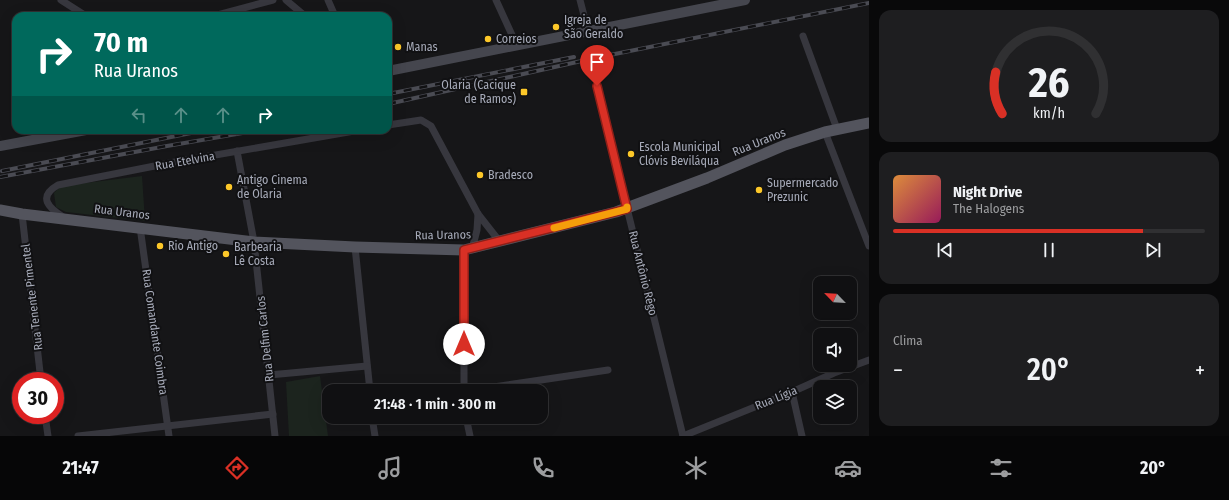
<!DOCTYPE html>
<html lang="pt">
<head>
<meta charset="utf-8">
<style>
	:root { --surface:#101012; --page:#1e1e20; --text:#f1f3f6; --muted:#9c9d9f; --line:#303032; --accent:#d93025 }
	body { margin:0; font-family:"Fira Sans Condensed",sans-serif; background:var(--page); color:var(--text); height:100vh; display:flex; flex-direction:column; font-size:15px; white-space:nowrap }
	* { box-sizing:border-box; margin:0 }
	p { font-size:13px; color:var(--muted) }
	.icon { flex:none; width:22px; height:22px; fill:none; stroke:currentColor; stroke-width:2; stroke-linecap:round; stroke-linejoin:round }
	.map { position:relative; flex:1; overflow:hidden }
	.sheet { display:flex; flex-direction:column; gap:10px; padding:10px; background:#09090a; width:360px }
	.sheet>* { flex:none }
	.banner { position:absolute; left:12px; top:12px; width:380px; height:122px; border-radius:12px; box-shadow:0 4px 16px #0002,0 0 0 1px var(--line); background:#00695c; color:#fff; overflow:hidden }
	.needle { width:26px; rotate:295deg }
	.tools { position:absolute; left:813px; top:276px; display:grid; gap:8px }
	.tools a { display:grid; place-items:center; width:44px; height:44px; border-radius:8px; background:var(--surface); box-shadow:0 4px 16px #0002,0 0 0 1px var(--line); font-size:20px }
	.speed { position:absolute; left:12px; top:372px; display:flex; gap:8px; font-size:20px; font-weight:700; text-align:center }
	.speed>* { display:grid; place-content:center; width:52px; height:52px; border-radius:50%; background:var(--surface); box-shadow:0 4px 16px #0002,0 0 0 1px var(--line); line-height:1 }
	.speed .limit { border:6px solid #d22; background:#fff; color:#111 }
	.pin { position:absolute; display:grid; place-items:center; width:34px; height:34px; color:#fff; margin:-41px -17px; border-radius:50% 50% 50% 0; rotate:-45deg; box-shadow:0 0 4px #0007 }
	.pin .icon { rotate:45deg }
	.me { position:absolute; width:44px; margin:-22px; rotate:0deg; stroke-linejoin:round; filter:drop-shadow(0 0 3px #0008) }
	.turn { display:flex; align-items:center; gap:14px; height:84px; padding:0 16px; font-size:18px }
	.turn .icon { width:52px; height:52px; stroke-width:2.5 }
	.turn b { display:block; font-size:28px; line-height:34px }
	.lanes { display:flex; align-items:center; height:38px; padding:0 16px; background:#0003; justify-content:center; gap:20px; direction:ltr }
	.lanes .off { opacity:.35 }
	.big { font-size:30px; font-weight:600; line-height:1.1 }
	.sheet .tile { flex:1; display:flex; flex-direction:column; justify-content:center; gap:6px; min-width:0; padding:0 14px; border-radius:12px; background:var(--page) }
	.sheet .dial { align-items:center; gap:0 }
	.dial svg { height:104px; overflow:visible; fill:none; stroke:var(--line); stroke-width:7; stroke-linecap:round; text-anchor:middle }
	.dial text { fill:var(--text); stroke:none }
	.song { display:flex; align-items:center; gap:12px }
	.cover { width:48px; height:48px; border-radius:6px; background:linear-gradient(135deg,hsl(30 70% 55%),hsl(330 70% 35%)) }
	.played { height:4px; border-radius:2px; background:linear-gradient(90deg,var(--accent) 80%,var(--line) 80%) }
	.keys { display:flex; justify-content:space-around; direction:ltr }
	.heat { display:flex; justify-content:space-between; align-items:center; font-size:22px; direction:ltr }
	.trip { position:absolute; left:322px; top:384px; width:226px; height:40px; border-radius:12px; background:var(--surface); box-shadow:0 4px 16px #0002,0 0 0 1px var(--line); font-weight:600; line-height:40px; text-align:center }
	.tabs { display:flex; height:64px; justify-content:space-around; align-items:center; background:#060607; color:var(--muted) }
	.tabs .icon { width:28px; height:28px }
	.tabs .current { color:var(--accent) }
	.tabs b { font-size:18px; color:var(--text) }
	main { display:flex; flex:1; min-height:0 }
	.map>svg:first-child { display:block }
	.green { fill:#1c241e }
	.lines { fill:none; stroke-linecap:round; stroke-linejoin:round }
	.street { stroke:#37373e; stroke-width:7 }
	.secondary { stroke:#45464e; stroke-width:10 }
	.primary { stroke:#53545d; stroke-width:11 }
	.rail-casing { stroke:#4a4b53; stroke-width:4 }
	.rail { stroke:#111113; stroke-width:2.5; stroke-dasharray:8; stroke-linecap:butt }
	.route-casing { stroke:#8d1f18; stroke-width:10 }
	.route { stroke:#d93025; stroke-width:7 }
	.slow { stroke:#f59e0b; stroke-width:7 }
	.poi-dot { fill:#fdc829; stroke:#111113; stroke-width:1.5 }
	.labels { text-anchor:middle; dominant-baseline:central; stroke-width:4; stroke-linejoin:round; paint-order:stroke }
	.poi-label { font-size:12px; fill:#a7abb9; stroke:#111113; text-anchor:start }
	.street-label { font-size:12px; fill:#a7abb9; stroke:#111113 }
</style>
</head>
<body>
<main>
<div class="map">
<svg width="869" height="436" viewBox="0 0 869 436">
	<rect width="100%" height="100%" fill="#161618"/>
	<g class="green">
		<polygon points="142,176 145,221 66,212 56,207 54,193 61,186"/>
		<polygon points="320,376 328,436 289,436 286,382"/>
	</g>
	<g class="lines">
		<g class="street">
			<polyline points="61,0 86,16"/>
			<polyline points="286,0 305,16"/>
			<polyline points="328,0 335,16"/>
			<polyline points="496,0 517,46"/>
			<polyline points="580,0 588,31"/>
			<polyline points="214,16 273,0"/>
			<polyline points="803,36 837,129"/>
			<polyline points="597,86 683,436"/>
			<polyline points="388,125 421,120 431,126 478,214 500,242"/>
			<polyline points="825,132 869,246"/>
			<polyline points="237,151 254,242 275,436"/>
			<polyline points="22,214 41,381"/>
			<path d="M63,217C49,208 37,197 58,185L175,162L360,130"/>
			<polyline points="140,227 169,436"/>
			<polyline points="355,247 370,391"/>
			<polyline points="472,249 477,230 478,214"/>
			<polyline points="269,375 367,366"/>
			<polyline points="464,391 464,250"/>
			<polyline points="467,391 608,370"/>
			<polyline points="792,392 802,436"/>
			<polyline points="45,415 48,436"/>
			<polyline points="372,417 375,436"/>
			<polyline points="466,417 470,436"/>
			<polyline points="78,436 273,414"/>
			<polyline points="683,436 792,392 834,373 869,360"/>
		</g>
		<g class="secondary">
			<polyline points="388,71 745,0"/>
			<polyline points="0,146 86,130"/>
		</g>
		<polyline class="primary" points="0,210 22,214 254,242 355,247 464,250 616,212 707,178 785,145 825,132 869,123"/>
		<defs>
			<g id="rail">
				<polyline points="388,94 574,57"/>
				<polyline points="388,104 595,58 869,3"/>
				<polyline points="2,171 206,130"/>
				<polyline points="0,177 167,146 260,130"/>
			</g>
		</defs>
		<use href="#rail" class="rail-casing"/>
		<use href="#rail" class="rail"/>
	</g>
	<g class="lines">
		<defs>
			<polyline id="route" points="464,344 464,250 627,209 597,86"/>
		</defs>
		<use href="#route" class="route-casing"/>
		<use href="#route" class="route"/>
		<polyline class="slow" points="554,228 627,209 627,207"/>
	</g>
	<g class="poi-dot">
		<circle cx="556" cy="27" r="4"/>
		<circle cx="488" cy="39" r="4"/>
		<circle cx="398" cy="47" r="4"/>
		<rect x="520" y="88" width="8" height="8" rx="2"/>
		<circle cx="631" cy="154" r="4"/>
		<circle cx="480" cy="175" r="4"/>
		<circle cx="229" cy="187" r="4"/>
		<circle cx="759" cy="190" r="4"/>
		<circle cx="160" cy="246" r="4"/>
		<circle cx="226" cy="254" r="4"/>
	</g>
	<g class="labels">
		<g class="poi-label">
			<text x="564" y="20">Igreja de<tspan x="564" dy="14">São Geraldo</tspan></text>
			<text x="496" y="39">Correios</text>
			<text x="406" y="47">Manas</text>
			<text x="516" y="85" text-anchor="end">Olaria (Cacique<tspan x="516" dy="14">de Ramos)</tspan></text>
			<text x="639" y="147">Escola Municipal<tspan x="639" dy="14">Clóvis Beviláqua</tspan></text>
			<text x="488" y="175">Bradesco</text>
			<text x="237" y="180">Antigo Cinema<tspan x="237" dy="14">de Olaria</tspan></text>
			<text x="767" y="183">Supermercado<tspan x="767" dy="14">Prezunic</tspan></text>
			<text x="168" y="246">Rio Antigo</text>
			<text x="234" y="247">Barbearia<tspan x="234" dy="14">Lê Costa</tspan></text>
		</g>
		<g class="street-label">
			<text transform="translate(759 142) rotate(-22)">Rua Uranos</text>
			<text transform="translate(185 161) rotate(-10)">Rua Etelvina</text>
			<text transform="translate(122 212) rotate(7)">Rua Uranos</text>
			<text transform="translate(443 235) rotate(-1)">Rua Uranos</text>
			<text transform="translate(643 273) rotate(76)">Rua Antônio Rêgo</text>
			<text transform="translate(32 297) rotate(-97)">Rua Tenente Pimentel</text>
			<text transform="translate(155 332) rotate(82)">Rua Comandante Coimbra</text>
			<text transform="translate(265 339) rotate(-96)">Rua Delfim Carlos</text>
			<text transform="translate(776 398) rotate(-22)">Rua Lígia</text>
		</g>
	</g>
</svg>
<div class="tools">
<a><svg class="needle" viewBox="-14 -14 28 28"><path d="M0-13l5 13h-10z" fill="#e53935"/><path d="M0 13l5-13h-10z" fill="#9c9d9f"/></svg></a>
<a><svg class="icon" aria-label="sound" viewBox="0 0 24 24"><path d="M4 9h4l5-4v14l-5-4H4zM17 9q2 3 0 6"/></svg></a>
<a><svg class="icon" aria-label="layers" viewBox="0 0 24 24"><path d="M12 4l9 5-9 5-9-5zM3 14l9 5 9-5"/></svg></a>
</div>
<div class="speed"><div class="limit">30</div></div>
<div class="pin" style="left:597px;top:86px;background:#d93025"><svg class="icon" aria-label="arrive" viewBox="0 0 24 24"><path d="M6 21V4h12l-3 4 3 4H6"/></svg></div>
<svg class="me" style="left:464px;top:344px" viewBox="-20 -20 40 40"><circle r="19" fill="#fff"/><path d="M0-13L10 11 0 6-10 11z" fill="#d93025"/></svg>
<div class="trip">21:48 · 1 min · 300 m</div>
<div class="banner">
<div class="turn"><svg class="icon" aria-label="right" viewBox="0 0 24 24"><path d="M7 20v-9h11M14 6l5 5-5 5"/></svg><div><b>70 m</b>Rua Uranos</div></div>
<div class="lanes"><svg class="icon off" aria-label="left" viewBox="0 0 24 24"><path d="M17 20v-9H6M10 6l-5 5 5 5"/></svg><svg class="icon off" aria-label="ahead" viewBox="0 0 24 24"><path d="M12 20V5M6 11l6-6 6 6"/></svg><svg class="icon off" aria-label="ahead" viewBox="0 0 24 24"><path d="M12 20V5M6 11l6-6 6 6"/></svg><svg class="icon" aria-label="right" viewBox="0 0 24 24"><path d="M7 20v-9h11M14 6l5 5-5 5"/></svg></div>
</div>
</div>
<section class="sheet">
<div class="tile dial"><svg viewBox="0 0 100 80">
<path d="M14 69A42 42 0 1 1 86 69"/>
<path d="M14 69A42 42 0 0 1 9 37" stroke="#d93025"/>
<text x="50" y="56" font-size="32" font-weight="700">26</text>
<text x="50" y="72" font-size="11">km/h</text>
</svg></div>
<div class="tile">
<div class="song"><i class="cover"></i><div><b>Night Drive</b><p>The Halogens</p></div></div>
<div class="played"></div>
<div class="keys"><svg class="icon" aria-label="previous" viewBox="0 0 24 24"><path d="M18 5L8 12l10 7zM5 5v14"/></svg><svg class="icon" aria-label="pause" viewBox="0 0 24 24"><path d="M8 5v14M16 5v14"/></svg><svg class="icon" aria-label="next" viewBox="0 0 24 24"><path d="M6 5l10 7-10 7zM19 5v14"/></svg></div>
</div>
<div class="tile"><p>Clima</p>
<div class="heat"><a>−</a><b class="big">20°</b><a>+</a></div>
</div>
</section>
</main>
<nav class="tabs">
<b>21:47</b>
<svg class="icon current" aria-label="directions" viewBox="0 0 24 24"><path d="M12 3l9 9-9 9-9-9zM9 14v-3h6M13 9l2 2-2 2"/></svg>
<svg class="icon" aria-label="music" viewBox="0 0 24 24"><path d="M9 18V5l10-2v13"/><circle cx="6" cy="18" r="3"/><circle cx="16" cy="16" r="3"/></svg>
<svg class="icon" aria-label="phone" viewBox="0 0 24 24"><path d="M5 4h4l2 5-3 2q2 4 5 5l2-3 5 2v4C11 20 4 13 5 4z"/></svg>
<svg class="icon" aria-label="climate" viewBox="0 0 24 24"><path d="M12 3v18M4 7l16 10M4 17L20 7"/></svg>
<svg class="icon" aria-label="car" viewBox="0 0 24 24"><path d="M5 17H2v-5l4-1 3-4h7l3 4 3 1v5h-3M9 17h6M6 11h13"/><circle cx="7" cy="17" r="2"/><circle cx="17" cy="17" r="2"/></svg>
<svg class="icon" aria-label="filters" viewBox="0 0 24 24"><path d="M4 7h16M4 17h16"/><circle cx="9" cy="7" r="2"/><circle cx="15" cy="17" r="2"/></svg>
<b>20°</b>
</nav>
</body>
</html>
